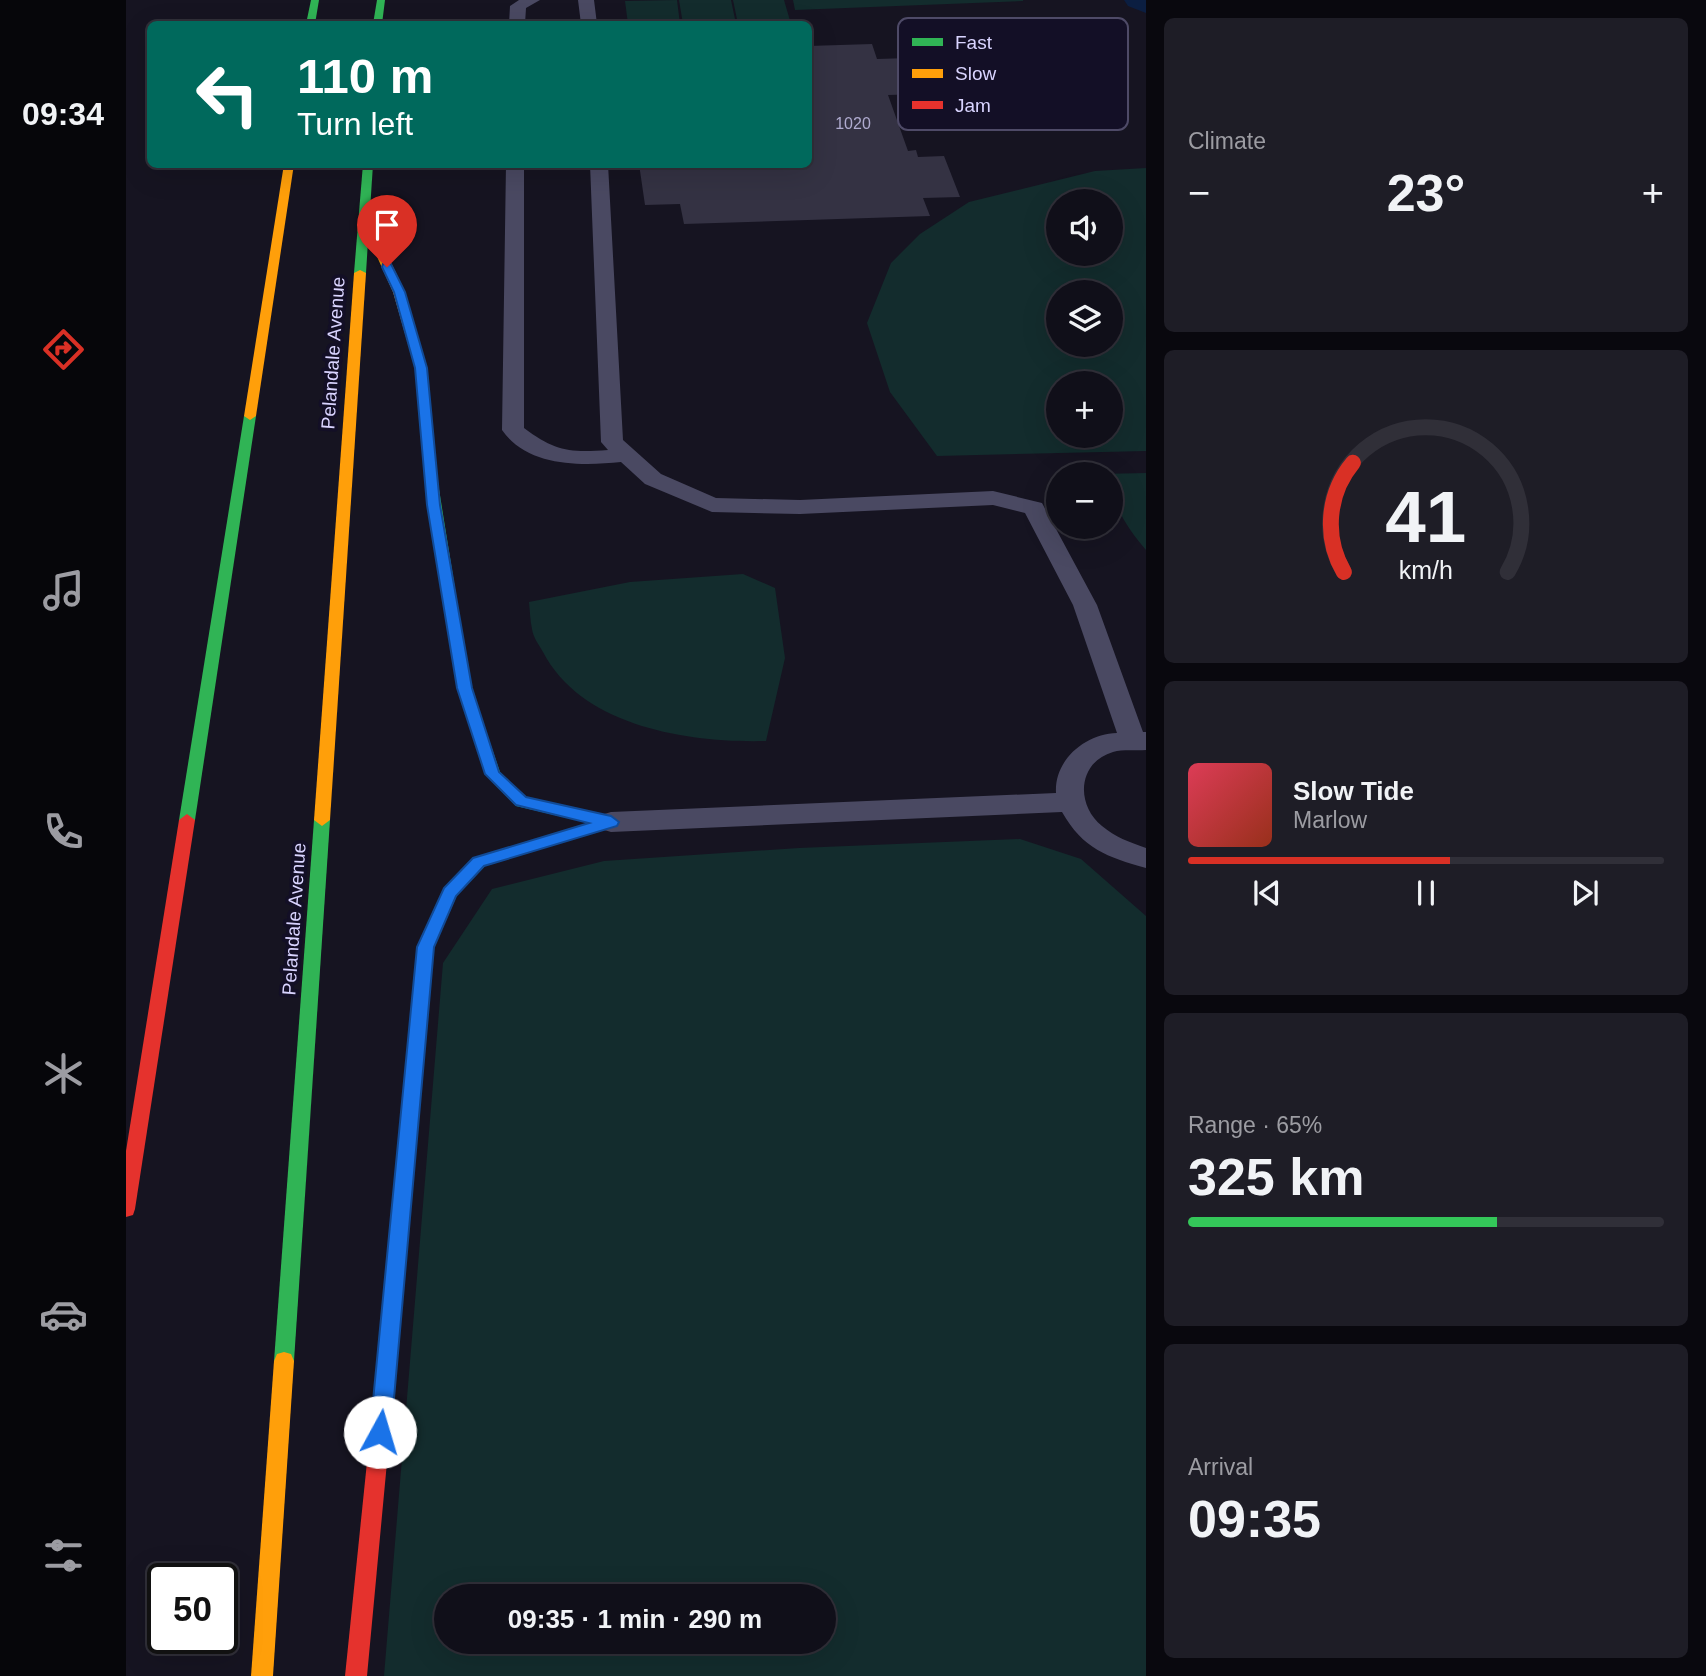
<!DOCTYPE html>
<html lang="en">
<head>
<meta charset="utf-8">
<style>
	:root { --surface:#100f19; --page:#1e1d26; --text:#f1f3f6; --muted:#9c9ca2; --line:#302f38; --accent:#d93025 }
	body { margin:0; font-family:Helvetica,sans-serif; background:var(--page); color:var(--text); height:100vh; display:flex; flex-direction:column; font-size:26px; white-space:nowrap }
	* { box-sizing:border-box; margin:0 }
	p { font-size:23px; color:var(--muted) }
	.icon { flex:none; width:38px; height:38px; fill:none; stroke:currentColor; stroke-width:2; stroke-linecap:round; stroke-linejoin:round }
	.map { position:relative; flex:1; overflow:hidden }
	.panel { display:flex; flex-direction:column; gap:18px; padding:18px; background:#09080e; width:560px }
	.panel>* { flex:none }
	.banner { position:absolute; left:21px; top:21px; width:665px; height:147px; border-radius:10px; box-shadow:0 7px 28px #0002,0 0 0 2px var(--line); background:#00695c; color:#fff; overflow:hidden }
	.buttons { position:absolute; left:920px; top:189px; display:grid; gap:14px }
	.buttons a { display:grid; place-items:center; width:77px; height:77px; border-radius:50%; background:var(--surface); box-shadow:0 7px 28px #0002,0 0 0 2px var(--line); font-size:35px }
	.speed { position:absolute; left:21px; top:1563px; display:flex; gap:14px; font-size:35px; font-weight:700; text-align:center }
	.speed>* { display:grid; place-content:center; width:91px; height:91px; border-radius:50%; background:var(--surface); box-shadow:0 7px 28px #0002,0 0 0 2px var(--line); line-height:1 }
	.speed .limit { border:4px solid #111; border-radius:10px; background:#fff; color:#111 }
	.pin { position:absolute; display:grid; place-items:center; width:60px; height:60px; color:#fff; margin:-72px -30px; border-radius:50% 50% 50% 0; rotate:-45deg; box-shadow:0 0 7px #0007 }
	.pin .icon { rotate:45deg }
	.me { position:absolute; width:77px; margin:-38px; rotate:6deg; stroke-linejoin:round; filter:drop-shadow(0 0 5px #0008) }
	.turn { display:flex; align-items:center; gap:24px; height:147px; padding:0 35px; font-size:32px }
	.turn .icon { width:91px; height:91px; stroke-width:2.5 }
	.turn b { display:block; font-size:49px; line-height:60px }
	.big { font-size:52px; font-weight:800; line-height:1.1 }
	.panel .card { flex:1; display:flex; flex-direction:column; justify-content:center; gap:10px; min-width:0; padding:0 24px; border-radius:10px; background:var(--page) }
	.panel .dial { align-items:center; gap:0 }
	.dial svg { height:182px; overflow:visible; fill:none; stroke:var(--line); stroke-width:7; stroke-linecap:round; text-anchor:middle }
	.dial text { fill:var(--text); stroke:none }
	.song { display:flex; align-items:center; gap:21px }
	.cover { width:84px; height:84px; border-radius:10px; background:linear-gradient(135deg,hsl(350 70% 55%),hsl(10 70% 35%)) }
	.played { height:7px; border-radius:4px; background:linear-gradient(90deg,var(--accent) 55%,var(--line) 55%) }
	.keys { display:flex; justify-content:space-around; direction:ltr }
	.heat { display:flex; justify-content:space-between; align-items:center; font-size:38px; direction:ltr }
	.charge { height:10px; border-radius:5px; background:linear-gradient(90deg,#34c759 65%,var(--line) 0) }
	.trip { position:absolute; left:308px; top:1584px; width:402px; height:70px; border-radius:35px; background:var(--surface); box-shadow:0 7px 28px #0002,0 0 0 2px var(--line); font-weight:800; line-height:70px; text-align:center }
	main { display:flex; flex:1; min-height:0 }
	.tabs { display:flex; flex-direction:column; width:126px; justify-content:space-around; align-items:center; background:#06060a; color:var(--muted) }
	.tabs .icon { width:49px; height:49px }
	.tabs .on { color:var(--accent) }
	.tabs b { font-size:32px; color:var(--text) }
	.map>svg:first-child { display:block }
	.green { fill:#132c2d; fill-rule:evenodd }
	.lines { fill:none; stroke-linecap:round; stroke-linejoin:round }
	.canal { fill:#0b1e41; fill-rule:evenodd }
	.building { fill:#343243 }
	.lane { fill:#4a4962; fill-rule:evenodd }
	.fast { fill:#30b455; fill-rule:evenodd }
	.slow { fill:#ff9f0a; fill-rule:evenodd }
	.jam { fill:#e5322d; fill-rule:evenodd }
	.route { fill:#1a73e8; stroke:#114b97; stroke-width:2 }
	.labels { text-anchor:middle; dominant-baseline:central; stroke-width:7; stroke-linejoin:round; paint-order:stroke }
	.number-label { font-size:16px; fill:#b0acd0 }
	.street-label { font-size:19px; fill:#d9d4ff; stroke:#130f26 }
	.key { fill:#130f26; stroke:#4e4a67; stroke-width:2 }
	.key-label { font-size:19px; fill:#d9d4ff }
</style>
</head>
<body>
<main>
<nav class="tabs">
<b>09:34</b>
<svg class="icon on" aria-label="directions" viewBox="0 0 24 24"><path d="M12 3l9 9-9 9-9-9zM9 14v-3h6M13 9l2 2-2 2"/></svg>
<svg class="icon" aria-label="music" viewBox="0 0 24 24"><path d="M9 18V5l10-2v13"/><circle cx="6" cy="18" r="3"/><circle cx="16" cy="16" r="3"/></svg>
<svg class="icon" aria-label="phone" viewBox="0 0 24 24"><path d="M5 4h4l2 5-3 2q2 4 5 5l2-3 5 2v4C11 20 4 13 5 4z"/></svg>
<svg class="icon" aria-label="climate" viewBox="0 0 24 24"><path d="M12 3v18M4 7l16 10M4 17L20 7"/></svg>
<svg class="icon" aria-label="car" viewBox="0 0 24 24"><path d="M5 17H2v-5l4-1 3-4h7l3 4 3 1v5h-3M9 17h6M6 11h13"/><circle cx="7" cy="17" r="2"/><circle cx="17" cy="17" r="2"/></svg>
<svg class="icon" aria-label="filters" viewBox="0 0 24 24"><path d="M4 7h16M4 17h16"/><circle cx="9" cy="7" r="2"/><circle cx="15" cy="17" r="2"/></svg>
</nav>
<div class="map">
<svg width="1020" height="1676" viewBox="0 0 1020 1676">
	<rect width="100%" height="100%" fill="#161421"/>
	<g class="green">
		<polygon points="551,0 554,24 502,24 499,1"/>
		<polygon points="553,0 605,0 610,24 557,24"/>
		<polygon points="607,0 658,0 665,24 612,24"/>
		<polygon points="667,0 897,0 897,1 669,10"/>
		<path d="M1020,168V451L811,456L764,392L741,323L765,263L794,234L843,202L969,171ZM985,201V254H933V201ZM985,292V345H933V292ZM985,383V436H933V383Z"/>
		<path d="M1020,473V550C1001,528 985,504 985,474H975Z"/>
		<path d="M617,574L649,588L659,658L640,741C563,743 456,727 417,652C413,645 407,637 406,629C404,620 404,611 403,602L504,582Z"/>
		<path d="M894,839L955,859L1020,916V1676H258L317,963L366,889L478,861L673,848ZM320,1596H698V1642H320Z"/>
	</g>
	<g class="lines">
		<polygon class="canal" points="998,0 1020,0 1020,13 1002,6"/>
	</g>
	<polygon class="building" points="746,44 751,59 783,58 797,94 762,95 782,151 790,150 792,157 818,156 834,197 797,198 804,216 558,224 554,204 519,205 513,164 682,164 682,46"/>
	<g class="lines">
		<g class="lane">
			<polygon points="393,0 414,0 400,8 399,24 383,24 384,6"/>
			<polygon points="452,0 468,0 471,24 455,24"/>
			<path d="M380,164H398V428C429,451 443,453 482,450L475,442L464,164H482L497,440L535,474L590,498L674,500L867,491L916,503L971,605L1017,732H1020V750C1010,751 997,749 987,752C952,762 949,804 976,826C989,837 1003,842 1020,848V868C981,857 957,849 936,812L485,832L475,829L471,822L475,815L485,812L930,793C928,760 959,734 991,733L947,605L899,513L867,505L674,514L586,512L519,484L495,462C455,466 402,467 376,430Z"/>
		</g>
		<g class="fast">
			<polygon points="185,0 193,0 189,24 180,24"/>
			<polygon points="251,0 259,0 256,24 247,24"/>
			<polygon points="237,164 247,164 240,273 234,276 228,273"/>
			<polygon points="124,412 130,416 69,820 61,826 53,820 118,416"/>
			<polygon points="306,479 312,483 345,688 374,772 400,798 485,816 493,822 491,826 359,866 331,895 308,947 292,1127 289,1132 283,1135 277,1132 274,1127 292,947 318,888 347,858 463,823 390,806 359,774 331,688 300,483"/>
			<polygon points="196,814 204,820 168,1361 165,1368 158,1370 151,1368 148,1361 188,820"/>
		</g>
		<g class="slow">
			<polygon points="158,164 168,164 130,416 124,420 118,416"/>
			<polygon points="235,217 244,219 279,292 301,368 312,483 311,486 306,487 300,483 289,368 267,292 234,219"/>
			<polygon points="234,270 240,273 204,820 196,826 188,820 228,273"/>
			<polygon points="283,1119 289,1122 292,1127 261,1462 258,1469 251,1472 244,1469 241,1462 274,1127 277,1122"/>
			<polygon points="158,1352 165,1354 168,1361 147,1676 125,1676 148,1361 151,1354"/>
		</g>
		<g class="jam">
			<polygon points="61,814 69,820 9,1209 7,1215 0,1217 0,1151 53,820"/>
			<polygon points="251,1452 258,1455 261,1462 241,1676 219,1676 241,1462 244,1455"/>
		</g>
	</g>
	<polygon class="route" points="257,264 265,264 279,292 301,368 314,505 346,688 373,772 400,797 485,816 493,822 491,826 358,866 330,896 308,947 265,1432 261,1439 254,1442 247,1439 244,1432 291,947 318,888 347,858 463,823 390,805 359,774 331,688 301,505 289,368 268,292 256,267"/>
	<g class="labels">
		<g class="number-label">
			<text x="727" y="123">1020</text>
		</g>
		<g class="street-label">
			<text transform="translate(207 353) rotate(-86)">Pelandale Avenue</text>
			<text transform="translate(168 919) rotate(-86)">Pelandale Avenue</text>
		</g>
	</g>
	<rect x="772" y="18" width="230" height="112" rx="10" class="key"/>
	<rect x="786" y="38" width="31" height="8" fill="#30b455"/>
	<rect x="786" y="69" width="31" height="9" fill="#ff9f0a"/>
	<rect x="786" y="101" width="31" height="8" fill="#e5322d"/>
	<g class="key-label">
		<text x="829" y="49">Fast</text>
		<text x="829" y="80">Slow</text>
		<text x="829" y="112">Jam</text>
	</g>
</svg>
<div class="buttons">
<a><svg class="icon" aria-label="sound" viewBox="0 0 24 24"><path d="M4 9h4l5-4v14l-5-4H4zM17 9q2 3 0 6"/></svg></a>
<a><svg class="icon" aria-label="layers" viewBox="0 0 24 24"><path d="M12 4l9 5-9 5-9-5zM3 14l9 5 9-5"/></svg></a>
<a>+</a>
<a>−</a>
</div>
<div class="speed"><div class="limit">50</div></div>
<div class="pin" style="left:261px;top:267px;background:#d93025"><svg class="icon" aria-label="arrive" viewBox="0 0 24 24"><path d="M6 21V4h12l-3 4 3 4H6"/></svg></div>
<svg class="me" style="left:254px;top:1432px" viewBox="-20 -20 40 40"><circle r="19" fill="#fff"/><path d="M0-13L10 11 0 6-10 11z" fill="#1a73e8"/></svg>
<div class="trip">09:35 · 1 min · 290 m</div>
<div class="banner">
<div class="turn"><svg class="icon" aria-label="left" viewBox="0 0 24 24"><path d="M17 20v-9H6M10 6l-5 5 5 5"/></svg><div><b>110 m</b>Turn left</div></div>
</div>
</div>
<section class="panel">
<div class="card"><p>Climate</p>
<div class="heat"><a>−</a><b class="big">23°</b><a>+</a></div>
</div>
<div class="card dial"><svg viewBox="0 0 100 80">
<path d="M14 69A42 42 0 1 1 86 69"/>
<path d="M14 69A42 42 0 0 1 18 21" stroke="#d93025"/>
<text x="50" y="56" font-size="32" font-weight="700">41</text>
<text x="50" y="72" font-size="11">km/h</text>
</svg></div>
<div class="card">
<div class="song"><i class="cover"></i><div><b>Slow Tide</b><p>Marlow</p></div></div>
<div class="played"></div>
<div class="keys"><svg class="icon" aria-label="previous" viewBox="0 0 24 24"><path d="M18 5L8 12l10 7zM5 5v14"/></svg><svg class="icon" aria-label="pause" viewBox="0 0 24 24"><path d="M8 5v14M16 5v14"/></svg><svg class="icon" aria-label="next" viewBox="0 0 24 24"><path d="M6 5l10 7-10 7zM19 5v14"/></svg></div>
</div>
<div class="card"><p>Range · 65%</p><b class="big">325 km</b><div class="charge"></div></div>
<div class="card"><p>Arrival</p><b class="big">09:35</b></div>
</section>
</main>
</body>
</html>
